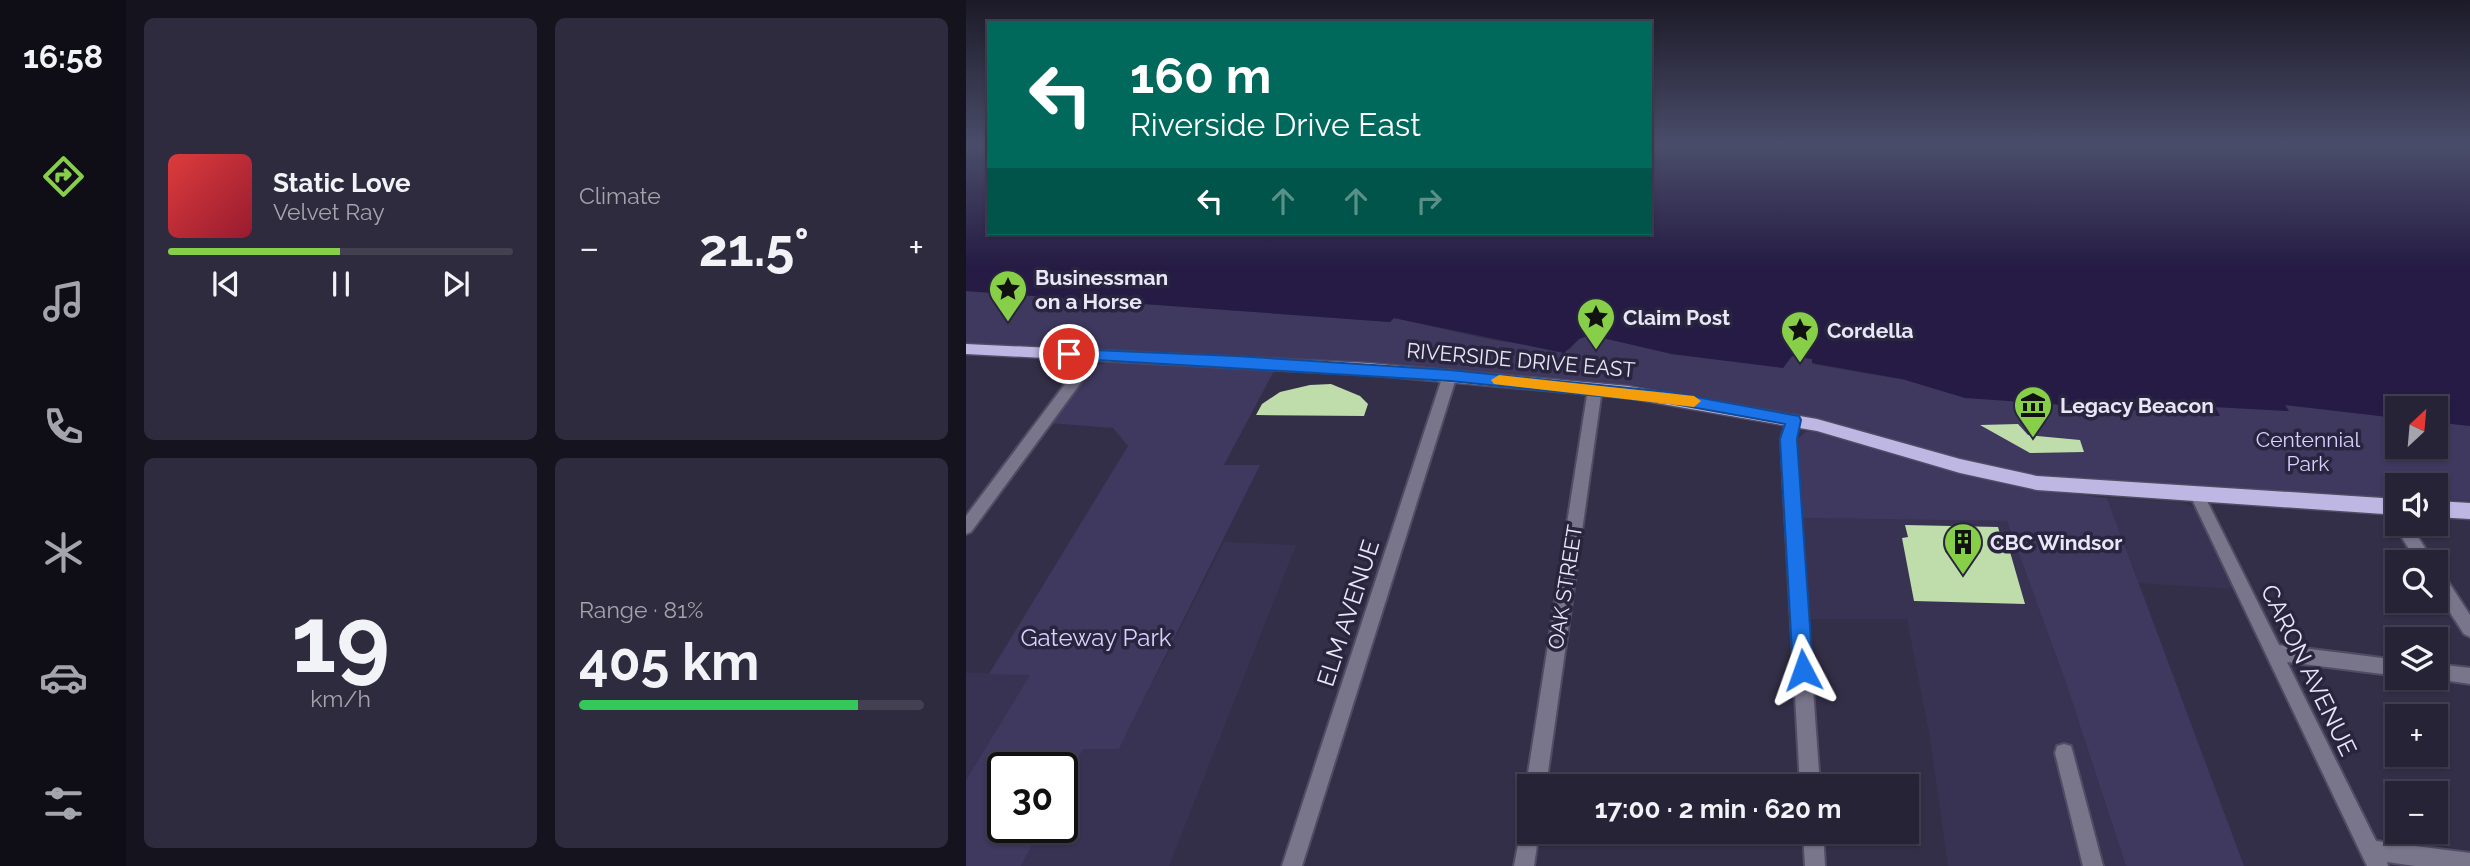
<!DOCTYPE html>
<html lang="en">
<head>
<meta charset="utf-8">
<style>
	:root { --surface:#262336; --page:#2e2b3e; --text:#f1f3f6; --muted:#a4a4ad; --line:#424051; --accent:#88cf49 }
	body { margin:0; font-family:Raleway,sans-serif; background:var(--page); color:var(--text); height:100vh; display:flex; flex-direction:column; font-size:26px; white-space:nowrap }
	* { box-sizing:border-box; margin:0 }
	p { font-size:23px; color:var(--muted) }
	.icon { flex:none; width:38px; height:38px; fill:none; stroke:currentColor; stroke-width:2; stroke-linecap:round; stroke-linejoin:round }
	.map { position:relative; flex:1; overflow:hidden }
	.side { display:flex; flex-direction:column; gap:18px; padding:18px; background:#15131e; width:840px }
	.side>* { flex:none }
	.banner { position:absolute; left:21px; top:21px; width:665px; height:214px; border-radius:0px; box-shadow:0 2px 5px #0004,0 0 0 2px var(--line); background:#00695c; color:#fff; overflow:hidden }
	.needle { width:46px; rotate:26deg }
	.controls { position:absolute; left:1419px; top:396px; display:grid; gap:14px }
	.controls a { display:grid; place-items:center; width:63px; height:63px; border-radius:0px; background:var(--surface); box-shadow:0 2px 5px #0004,0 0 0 2px var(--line); font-size:35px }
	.speed { position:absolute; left:21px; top:752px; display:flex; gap:14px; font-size:35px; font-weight:700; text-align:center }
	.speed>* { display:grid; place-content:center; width:91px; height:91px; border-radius:50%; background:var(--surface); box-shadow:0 2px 5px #0004,0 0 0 2px var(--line); line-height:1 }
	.speed .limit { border:4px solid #111; border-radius:10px; background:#fff; color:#111 }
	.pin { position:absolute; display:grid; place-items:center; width:60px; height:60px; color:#fff; margin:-30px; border:4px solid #fff; border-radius:50%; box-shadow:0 2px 7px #0007 }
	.me { position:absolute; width:77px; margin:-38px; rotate:356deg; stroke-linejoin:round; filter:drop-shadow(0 0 5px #0008) }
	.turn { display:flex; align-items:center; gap:24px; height:147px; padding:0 28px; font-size:32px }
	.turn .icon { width:91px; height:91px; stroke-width:2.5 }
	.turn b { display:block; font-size:49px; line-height:60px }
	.lanes { display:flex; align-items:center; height:66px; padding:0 28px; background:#0003; justify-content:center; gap:35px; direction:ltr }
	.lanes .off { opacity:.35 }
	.big { font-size:52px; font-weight:700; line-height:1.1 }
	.side .card { flex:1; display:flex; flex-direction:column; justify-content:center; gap:10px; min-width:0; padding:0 24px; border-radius:10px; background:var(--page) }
	.side .dial { align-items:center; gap:0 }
	.dial b { font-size:91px; line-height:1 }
	.song { display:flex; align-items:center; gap:21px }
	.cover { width:84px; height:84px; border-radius:10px; background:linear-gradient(135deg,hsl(0 70% 55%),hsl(350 70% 35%)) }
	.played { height:7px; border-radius:4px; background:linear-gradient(90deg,var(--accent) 50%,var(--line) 50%) }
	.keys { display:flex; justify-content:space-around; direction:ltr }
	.heat { display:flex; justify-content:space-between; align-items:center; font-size:38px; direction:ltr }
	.charge { height:10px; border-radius:5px; background:linear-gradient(90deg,#34c759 81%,var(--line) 0) }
	.side .tiles { flex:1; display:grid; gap:18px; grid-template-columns:repeat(2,1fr) }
	.trip { position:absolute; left:551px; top:774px; width:402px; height:70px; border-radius:0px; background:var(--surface); box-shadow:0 2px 5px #0004,0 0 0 2px var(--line); font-weight:700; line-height:70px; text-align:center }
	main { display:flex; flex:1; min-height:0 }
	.tabs { display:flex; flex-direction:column; width:126px; justify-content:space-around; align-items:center; background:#0f0e16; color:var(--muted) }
	.tabs .icon { width:49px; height:49px }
	.tabs .current { color:var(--accent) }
	.tabs b { font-size:32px; color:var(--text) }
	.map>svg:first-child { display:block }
	.built { fill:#393353 }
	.green { fill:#3f385f }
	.water { fill:#251b44 }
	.building { fill:#bfddab }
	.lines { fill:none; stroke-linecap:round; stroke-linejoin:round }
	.minor-casing { stroke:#504c64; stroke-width:4 }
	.major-casing { stroke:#504c64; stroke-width:3 }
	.minor { fill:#79758b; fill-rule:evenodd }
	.major { fill:#beb7e4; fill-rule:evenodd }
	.route { fill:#1a73e8; stroke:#114b97; stroke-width:2 }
	.slow { fill:#f59e0b }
	.labels { text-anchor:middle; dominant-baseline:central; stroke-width:7; stroke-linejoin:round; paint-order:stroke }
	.poi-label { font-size:21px; font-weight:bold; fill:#e8e6f7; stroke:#29253e; text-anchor:start }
	.street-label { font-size:21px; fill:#e8e6f7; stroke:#29253e }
	.park-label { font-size:21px; fill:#d8d1ff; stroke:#29253e }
	.near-street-label { font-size:24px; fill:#e8e6f7; stroke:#29253e }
	.near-park-label { font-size:24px; fill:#d8d1ff; stroke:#29253e }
</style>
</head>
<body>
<main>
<nav class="tabs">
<b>16:58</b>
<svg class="icon current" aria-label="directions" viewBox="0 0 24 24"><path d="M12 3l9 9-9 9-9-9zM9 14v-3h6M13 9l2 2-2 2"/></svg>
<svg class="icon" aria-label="music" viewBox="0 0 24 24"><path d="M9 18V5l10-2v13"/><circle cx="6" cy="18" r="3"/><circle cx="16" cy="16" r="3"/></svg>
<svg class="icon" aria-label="phone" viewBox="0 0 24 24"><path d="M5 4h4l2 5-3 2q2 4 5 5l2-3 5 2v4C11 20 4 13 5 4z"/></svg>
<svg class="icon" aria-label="climate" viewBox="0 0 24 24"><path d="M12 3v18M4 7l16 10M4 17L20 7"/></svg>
<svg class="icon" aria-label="car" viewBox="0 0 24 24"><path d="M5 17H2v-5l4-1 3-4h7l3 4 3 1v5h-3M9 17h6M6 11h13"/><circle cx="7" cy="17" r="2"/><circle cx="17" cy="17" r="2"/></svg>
<svg class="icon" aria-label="filters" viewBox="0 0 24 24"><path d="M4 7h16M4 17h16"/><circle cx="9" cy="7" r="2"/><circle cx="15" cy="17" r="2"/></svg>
</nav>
<section class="side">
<div class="tiles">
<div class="card">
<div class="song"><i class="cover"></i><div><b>Static Love</b><p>Velvet Ray</p></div></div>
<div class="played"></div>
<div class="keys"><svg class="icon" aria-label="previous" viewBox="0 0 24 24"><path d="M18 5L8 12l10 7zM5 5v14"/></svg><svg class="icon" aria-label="pause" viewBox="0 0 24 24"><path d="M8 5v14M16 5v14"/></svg><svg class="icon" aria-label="next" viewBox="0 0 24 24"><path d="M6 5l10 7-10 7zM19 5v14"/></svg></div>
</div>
<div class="card"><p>Climate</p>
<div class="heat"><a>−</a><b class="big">21.5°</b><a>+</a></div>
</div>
<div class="card dial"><b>19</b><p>km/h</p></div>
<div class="card"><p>Range · 81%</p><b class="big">405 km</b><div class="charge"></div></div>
</div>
</section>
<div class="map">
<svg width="1504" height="866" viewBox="0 0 1504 866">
	<rect width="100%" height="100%" fill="#332f48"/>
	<g class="built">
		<polygon points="1141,498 1213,502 1223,505 1231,511 1269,589 1173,583"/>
		<polygon points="835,518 1041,521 1100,683 1160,866 982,866 963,732 941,619 843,619"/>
		<polygon points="258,542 330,545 203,866 55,866 75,828 96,828 96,788 117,749 153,749"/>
		<polygon points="0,673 65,674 0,780"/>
	</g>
	<g class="green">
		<path d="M0,291L424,322L428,318L527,340L603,350L613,339L624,335L706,354L817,368L825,356L847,359V364C981,388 1116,409 1253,416L1248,407L1322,411L1318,405L1431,418L1432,446H1470V422L1504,426V501L1470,499V485H1432L1431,498L1134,483L1064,474L1003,461L858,420L674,386L382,361L0,345Z"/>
		<polygon points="142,362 309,369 258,465 294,465 153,749 117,749 96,787 96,768 37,768 37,828 75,828 55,866 0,866 0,780 64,675 23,674 162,446 147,428 83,423 125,367"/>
		<path d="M846,431C944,458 1040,488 1141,498L1278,866H1160L1100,683L1041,521L835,518L830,441L839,432Z"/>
	</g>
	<polygon class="water" points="0,146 23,146 23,233 684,233 684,146 1504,146 1504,426 1470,422 1470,408 1432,408 1431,418 1319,405 1323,411 1249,407 1254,416 999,398 936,379 846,363 846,359 826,356 817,368 706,354 624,335 613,339 598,353 428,318 424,322 0,291"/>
	<g class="building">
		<polygon points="365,384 394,396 402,404 398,416 290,415 296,404 314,392 344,385"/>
		<polygon points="1052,424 1062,435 1114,440 1118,452 1064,453 1014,425"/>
		<polygon points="939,525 1032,527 1035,537 1040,538 1059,604 948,601 936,538 942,537"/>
	</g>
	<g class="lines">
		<defs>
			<g id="minor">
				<polygon points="128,351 133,352 134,355 133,358 5,532 0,534 0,516 123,352"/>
				<polygon points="484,370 491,375 336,866 316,866 477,375"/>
				<polygon points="629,384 636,389 580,786 564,786 564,793 560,786 622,389"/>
				<polygon points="828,415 835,420 829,439 854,786 834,786 815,439 821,420"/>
				<polygon points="1231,489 1236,491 1313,645 1432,660 1432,676 1321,662 1410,841 1504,853 1504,866 1449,866 1421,862 1422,866 1401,866 1224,495 1226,491"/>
				<polygon points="1432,518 1432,523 1443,523 1468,562 1451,562 1427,523"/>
				<polygon points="1470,570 1476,572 1504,615 1504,637 1498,634 1470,591"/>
				<polygon points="1470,664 1504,668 1504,684 1464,678 1470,677"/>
				<polygon points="1098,744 1105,746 1107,753 1137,866 1117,866 1089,753 1091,746"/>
				<polygon points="564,816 564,831 573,831 568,866 548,866 557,819"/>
				<polygon points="837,831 857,831 859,866 839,866"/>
			</g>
			<g id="major">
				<polygon points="0,344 401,363 662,386 851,419 994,459 1071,476 1432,499 1432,515 1071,490 994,473 851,431 662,398 401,375 0,354"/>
				<polygon points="1470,501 1504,503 1504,519 1470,517"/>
			</g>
		</defs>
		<use href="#minor" class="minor-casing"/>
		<use href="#major" class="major-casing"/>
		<use href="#minor" class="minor"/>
		<use href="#major" class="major"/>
	</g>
	<linearGradient id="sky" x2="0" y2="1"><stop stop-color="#1c1a28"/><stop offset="0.54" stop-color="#4a4d6a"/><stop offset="1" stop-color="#4a4d6a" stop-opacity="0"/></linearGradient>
	<rect width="1504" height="268" fill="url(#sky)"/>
	<polygon class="route" points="103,349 270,356 484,370 703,392 833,416 835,420 831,439 847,670 844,676 837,679 830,676 827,670 814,439 819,424 703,403 484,381 97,358 95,354"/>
	<polygon class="slow" points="533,375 728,396 735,401 728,407 528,384 525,380"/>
	<defs>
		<symbol id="sight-pin" viewBox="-11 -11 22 30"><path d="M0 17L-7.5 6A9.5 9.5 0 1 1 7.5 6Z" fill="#88cf49" stroke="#29253e"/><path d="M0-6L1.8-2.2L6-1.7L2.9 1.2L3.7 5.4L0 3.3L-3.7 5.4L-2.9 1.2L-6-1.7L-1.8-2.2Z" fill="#111"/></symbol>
		<symbol id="museum-pin" viewBox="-11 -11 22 30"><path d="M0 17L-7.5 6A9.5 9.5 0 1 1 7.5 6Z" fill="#88cf49" stroke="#29253e"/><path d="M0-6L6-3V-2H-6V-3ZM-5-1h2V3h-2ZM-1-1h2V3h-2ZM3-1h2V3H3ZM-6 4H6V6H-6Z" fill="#111"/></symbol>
		<symbol id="building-pin" viewBox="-11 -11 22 30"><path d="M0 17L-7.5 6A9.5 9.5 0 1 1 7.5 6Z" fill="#88cf49" stroke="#29253e"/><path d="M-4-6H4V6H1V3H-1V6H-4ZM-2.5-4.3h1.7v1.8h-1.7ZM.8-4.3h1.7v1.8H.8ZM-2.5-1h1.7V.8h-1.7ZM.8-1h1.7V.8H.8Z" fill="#111"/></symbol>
	</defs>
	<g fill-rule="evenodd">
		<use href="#sight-pin" x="20" y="267" width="44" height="60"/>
		<use href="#sight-pin" x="608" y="295" width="44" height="60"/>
		<use href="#sight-pin" x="812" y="308" width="44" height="60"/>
		<use href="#museum-pin" x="1045" y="383" width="44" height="60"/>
		<use href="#building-pin" x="975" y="520" width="44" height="60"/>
	</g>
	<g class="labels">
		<g class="poi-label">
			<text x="69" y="277">Businessman<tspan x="69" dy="24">on a Horse</tspan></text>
			<text x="657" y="317">Claim Post</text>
			<text x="861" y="330">Cordella</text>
			<text x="1094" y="405">Legacy Beacon</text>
			<text x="1024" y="542">CBC Windsor</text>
		</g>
		<g class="street-label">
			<text transform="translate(555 360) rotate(5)">RIVERSIDE DRIVE EAST</text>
			<text transform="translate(599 587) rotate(-81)">OAK STREET</text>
		</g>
		<g class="park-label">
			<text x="1342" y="439">Centennial<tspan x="1342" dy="24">Park</tspan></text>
		</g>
		<g class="near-street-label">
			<text transform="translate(382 613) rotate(-72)">ELM AVENUE</text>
			<text transform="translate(1343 670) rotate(64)">CARON AVENUE</text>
		</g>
		<g class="near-park-label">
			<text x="130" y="637">Gateway Park</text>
		</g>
	</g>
</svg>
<div class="controls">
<a><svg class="needle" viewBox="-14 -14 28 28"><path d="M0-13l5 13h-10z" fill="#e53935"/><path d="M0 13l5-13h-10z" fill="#a4a4ad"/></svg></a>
<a><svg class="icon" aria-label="sound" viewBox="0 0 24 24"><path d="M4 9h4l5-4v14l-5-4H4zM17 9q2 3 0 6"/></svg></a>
<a><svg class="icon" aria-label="search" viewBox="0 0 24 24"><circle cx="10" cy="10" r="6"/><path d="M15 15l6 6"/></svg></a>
<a><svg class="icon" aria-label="layers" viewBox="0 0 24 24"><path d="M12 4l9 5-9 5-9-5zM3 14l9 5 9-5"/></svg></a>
<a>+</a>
<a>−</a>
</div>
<div class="speed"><div class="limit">30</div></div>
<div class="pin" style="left:103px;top:354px;background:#d93025"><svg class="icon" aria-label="arrive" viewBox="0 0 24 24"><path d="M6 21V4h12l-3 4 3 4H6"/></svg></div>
<svg class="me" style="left:837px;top:670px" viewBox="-20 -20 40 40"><path d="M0-17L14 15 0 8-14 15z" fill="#1a73e8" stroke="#fff" stroke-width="4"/></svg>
<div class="trip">17:00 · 2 min · 620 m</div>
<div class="banner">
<div class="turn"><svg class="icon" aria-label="left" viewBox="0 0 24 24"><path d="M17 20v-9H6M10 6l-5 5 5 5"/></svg><div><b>160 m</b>Riverside Drive East</div></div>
<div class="lanes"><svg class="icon" aria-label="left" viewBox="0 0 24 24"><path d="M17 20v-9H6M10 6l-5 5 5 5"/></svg><svg class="icon off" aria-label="ahead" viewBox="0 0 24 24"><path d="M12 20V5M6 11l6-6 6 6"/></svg><svg class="icon off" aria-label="ahead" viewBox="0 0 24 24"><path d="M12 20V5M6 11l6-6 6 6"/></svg><svg class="icon off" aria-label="right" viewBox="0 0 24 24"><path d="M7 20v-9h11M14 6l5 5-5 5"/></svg></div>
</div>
</div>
</main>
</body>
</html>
